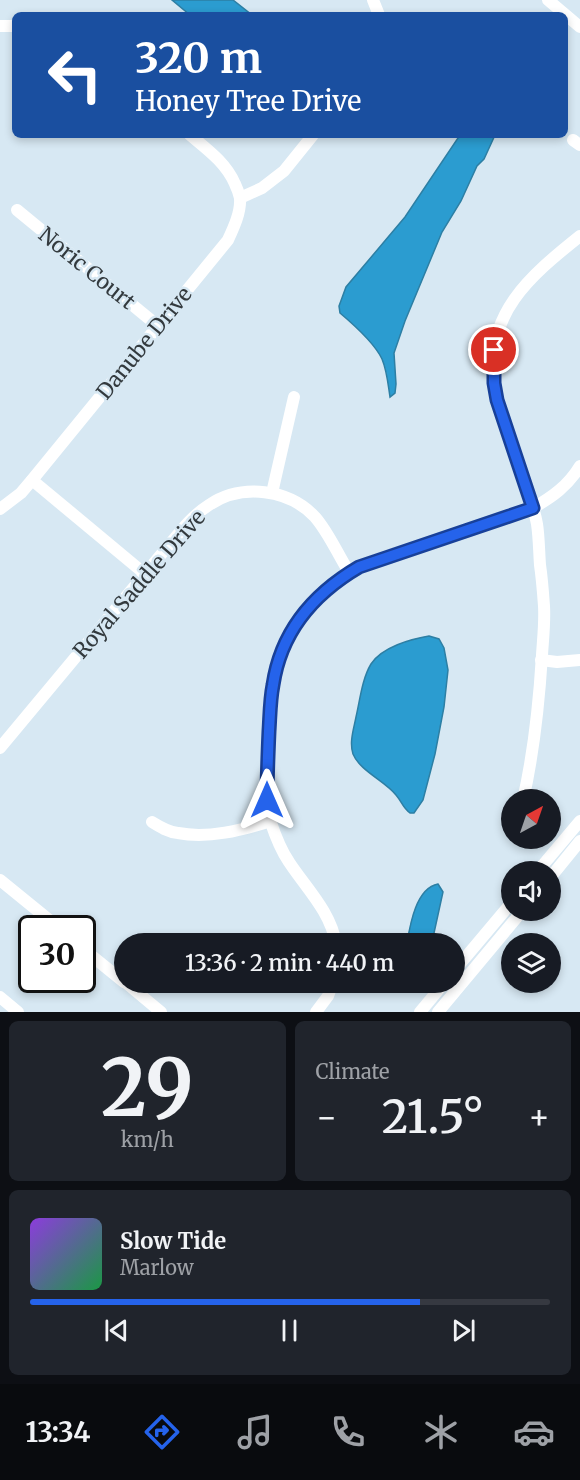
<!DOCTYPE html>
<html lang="en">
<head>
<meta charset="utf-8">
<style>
	:root { --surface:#171b24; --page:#20242c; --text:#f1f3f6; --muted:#9ea1a6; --line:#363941; --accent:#2563eb }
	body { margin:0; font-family:Merriweather,serif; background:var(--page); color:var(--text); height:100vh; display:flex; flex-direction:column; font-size:22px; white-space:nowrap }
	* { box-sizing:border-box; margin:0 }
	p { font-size:20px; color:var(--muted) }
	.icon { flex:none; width:33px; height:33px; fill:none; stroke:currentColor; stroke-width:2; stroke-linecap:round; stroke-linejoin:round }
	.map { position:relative; height:1012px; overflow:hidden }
	.panel { display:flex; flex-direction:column; gap:9px; padding:9px; background:#0d0f14; flex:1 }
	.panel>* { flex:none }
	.top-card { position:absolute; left:12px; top:12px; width:556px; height:126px; border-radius:9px; box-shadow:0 3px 9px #0003; background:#1a4fa0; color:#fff; overflow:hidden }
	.needle { width:39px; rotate:40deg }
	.tools { position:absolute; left:501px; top:789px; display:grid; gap:12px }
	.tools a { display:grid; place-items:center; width:60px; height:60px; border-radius:50%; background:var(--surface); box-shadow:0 3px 9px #0003; font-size:30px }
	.speed { position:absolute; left:18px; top:915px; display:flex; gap:12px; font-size:30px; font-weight:700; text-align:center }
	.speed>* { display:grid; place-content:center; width:78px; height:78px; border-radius:50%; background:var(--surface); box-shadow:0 3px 9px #0003; line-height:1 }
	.speed .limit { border:3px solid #111; border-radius:9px; background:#fff; color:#111 }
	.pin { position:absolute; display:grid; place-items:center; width:51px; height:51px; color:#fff; margin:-26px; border:3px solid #fff; border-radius:50%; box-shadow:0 2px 6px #0007 }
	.me { position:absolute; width:66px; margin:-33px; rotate:0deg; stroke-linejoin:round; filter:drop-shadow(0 0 4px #0008) }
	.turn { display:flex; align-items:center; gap:21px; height:126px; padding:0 24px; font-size:27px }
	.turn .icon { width:78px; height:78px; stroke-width:2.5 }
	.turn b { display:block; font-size:42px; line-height:51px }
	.big { font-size:45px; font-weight:600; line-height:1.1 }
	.panel .card { flex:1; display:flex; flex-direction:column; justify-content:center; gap:9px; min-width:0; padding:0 21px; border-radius:9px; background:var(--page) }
	.panel .dial { align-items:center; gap:0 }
	.dial b { font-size:78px; line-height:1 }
	.song { display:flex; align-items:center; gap:18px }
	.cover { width:72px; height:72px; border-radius:9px; background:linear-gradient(135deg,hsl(270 70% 55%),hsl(140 70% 35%)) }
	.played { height:6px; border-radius:3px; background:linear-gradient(90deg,var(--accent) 75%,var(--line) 75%) }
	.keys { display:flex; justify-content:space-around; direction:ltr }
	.heat { display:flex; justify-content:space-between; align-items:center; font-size:33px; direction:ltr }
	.panel .tiles { flex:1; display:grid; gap:9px; grid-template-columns:1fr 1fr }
	.card:last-child { grid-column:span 2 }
	.trip { position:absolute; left:114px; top:933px; width:351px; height:60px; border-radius:30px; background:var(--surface); box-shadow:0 3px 9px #0003; font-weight:600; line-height:60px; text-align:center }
	.menu { display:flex; height:96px; justify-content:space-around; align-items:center; background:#090b0e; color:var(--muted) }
	.menu .icon { width:42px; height:42px }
	.menu .selected { color:var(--accent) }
	.menu b { font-size:27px; color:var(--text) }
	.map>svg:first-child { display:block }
	.water { fill:#2b9cd0; stroke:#2d7fa4; stroke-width:1.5 }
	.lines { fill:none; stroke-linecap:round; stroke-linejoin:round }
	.minor { stroke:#fff; stroke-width:12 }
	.route-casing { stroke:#184099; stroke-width:15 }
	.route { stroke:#2563eb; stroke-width:10 }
	.labels { text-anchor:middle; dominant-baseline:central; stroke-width:5; stroke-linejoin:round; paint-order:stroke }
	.street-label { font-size:21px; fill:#333a3e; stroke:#d7e8f3 }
</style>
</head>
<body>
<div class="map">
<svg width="580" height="1012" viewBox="0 0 580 1012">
	<rect width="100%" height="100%" fill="#d7e8f3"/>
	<g class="water">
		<polygon points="172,0 233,0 252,15 190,15"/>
		<path d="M460,135H495L484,159L477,166L461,201L442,232L405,321L394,353L396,384L395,393L390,397C388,384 387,371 382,359C375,344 353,324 340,313L339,306L346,287L405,217Z"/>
		<path d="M429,636L439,639L444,648L448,670L444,707L435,754L423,800L414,813H410C403,808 402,802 396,795C385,781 360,771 353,754C349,742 354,728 356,717C360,700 362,679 371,664C382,647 411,639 429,636Z"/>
		<path d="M438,884L443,892L434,933L438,943H407C410,925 416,888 438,884Z"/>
	</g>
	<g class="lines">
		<g class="minor">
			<polyline points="373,0 379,15"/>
			<polyline points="548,0 580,27"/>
			<polyline points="0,26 15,26"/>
			<polyline points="573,140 580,145"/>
			<polyline points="240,198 262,188 284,171 313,135"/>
			<polyline points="17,210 158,326"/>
			<polyline points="32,480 145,574"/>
			<polyline points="272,493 294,397"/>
			<path d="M0,509L21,493L32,480L228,240C234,227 241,212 240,198C239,194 237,188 235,184C226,163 208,150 190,135"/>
			<polyline points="541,660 557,662 580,660"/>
			<path d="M0,748L179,533C188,522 198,512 209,505C242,483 289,489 315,517C329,533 338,555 349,572"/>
			<path d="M523,800C534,752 539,704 542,655C543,639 545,622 544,606C543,592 542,578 540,565C539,551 539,537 537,524C532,496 519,469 510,442C504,423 497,404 494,385C484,314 530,276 580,236"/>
			<path d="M152,822C160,827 168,832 178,833C208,839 242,830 271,821"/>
			<polyline points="537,872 580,821"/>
			<polyline points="550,878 580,841"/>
			<polyline points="0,880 59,928"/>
			<path d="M336,944C331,912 306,888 289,862C280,849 275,835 270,820C262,792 268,755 269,726C270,711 271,695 274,681C284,633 313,591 357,568C375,559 398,553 417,547C456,534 494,521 533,508C552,497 568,486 580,466"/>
			<polyline points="82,948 124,982"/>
			<polyline points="454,971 512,902"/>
			<polyline points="125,982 161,1012"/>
			<polyline points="0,997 18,1012"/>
			<polyline points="316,1012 328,996 333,982"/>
			<polyline points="420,1012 445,982"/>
			<polyline points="438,1012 523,910"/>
		</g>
	</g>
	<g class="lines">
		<defs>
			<path id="route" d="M267,800C267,777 268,754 269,731C270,716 270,700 273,685C281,631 313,594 359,567L533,508L497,400L494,383V350"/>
		</defs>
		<use href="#route" class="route-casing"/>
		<use href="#route" class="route"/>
	</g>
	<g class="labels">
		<g class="street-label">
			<text transform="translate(87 268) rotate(39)">Noric Court</text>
			<text transform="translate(144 343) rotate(-51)">Danube Drive</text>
			<text transform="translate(139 584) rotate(-49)">Royal Saddle Drive</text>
		</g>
	</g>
</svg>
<div class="tools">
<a><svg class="needle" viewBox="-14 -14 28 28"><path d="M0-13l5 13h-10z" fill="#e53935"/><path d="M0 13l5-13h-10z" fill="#9ea1a6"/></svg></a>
<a><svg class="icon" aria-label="sound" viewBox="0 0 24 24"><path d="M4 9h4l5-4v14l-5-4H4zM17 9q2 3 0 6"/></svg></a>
<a><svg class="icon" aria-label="layers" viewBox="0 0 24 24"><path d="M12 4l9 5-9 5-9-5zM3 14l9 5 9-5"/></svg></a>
</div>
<div class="speed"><div class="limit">30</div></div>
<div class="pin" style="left:494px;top:350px;background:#d93025"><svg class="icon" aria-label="arrive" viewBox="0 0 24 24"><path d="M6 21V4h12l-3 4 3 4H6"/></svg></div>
<svg class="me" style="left:267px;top:800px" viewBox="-20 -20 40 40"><path d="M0-17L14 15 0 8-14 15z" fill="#2563eb" stroke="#fff" stroke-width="4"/></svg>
<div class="trip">13:36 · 2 min · 440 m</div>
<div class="top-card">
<div class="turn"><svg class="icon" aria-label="left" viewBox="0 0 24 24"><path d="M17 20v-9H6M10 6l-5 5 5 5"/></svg><div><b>320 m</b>Honey Tree Drive</div></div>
</div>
</div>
<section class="panel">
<div class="tiles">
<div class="card dial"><b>29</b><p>km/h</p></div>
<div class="card"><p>Climate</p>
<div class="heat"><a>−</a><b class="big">21.5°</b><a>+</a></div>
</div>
<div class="card">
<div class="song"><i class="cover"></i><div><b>Slow Tide</b><p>Marlow</p></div></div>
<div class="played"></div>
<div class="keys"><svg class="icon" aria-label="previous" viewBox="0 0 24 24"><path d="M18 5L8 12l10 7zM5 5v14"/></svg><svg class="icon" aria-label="pause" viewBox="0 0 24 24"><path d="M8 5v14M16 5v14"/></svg><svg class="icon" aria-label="next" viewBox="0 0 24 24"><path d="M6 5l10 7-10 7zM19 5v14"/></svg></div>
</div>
</div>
</section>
<nav class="menu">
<b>13:34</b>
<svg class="icon selected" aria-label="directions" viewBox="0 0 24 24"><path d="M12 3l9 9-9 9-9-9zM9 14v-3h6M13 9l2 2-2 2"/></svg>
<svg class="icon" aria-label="music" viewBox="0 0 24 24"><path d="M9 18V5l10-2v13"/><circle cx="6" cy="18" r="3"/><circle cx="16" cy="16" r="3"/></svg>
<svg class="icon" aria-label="phone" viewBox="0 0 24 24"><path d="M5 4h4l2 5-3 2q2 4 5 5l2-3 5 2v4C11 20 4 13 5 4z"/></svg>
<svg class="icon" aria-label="climate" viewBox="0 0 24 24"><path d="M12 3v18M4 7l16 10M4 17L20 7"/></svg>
<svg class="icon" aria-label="car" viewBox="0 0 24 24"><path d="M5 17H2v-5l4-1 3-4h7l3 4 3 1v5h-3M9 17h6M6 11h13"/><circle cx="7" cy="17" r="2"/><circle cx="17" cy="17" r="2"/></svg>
</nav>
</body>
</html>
